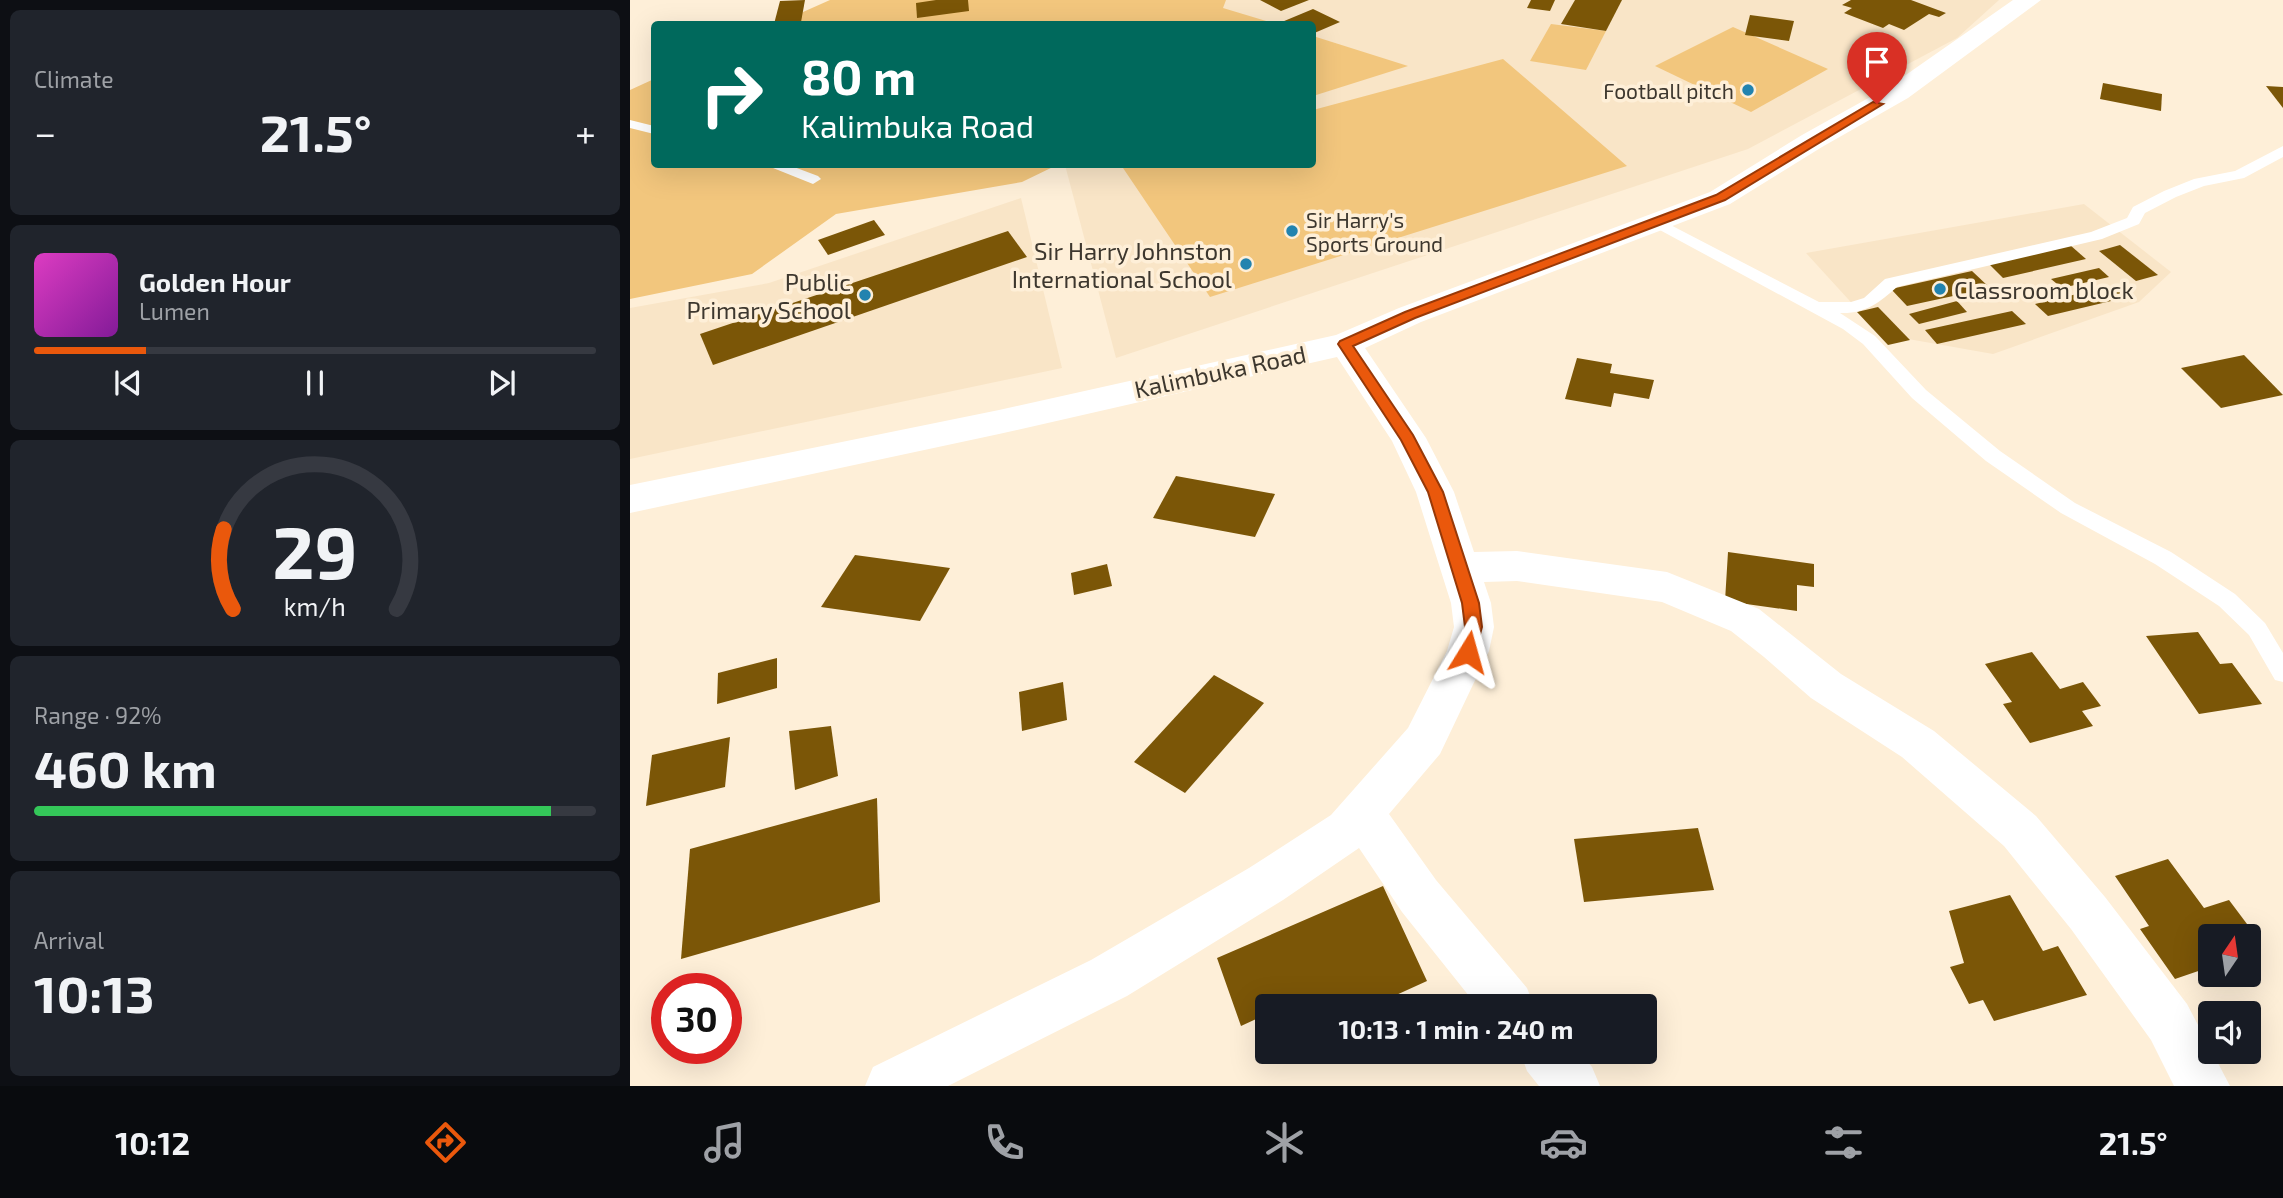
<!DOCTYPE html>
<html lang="en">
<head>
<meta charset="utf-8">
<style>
	:root { --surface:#171b24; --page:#20242c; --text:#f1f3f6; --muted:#9ea1a6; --line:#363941; --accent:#ea580c }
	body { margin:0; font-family:"Exo 2",sans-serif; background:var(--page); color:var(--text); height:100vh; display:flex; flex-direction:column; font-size:26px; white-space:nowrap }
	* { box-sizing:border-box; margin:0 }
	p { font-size:23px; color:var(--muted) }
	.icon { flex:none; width:38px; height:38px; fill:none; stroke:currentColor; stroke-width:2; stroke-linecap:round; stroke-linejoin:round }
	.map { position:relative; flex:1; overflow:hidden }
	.sheet { display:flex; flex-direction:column; gap:10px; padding:10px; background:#0d0f14; width:630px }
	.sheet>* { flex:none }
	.hud { position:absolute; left:21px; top:21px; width:665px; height:147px; border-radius:7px; box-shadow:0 7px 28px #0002; background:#00695c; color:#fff; overflow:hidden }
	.needle { width:46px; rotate:13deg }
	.buttons { position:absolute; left:1568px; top:924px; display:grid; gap:14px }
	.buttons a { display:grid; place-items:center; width:63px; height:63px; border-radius:7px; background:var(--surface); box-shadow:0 7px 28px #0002; font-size:35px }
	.speed { position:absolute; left:21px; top:973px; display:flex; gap:14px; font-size:35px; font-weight:700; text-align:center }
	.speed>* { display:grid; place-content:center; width:91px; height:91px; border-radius:50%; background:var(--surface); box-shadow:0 7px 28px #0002; line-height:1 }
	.speed .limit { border:10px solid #d22; background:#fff; color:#111 }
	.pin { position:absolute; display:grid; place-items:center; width:60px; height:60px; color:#fff; margin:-72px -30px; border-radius:50% 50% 50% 0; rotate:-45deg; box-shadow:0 0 7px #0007 }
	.pin .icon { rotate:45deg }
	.me { position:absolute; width:77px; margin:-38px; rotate:8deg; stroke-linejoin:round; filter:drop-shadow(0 0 5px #0008) }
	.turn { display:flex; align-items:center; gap:24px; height:147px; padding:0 35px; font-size:32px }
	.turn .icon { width:91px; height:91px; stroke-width:2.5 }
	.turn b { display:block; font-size:49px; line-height:60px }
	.big { font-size:52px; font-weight:700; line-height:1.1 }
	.sheet .tile { flex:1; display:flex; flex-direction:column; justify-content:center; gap:10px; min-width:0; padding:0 24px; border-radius:10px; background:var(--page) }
	.sheet .dial { align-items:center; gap:0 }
	.dial svg { height:182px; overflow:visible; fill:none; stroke:var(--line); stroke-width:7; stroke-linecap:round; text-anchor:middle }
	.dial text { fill:var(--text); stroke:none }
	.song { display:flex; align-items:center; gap:21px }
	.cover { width:84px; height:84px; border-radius:10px; background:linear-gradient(135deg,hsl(310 70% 55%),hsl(290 70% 35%)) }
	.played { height:7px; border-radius:4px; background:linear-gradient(90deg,var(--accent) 20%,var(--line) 20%) }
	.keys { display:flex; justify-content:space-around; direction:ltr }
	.heat { display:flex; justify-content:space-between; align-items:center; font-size:38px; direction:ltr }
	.charge { height:10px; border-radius:5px; background:linear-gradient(90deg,#34c759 92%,var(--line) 0) }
	.trip { position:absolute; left:625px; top:994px; width:402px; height:70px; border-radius:7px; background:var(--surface); box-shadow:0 7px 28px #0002; font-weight:700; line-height:70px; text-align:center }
	.tabs { display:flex; height:112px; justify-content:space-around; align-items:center; background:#090b0e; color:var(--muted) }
	.tabs .icon { width:49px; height:49px }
	.tabs .current { color:var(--accent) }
	.tabs b { font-size:32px; color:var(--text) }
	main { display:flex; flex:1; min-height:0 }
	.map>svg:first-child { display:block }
	.built { fill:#f9e5c7 }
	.green { fill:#f2c67d }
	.building { fill:#7b5607 }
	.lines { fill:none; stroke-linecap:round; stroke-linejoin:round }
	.service { fill:#fff; fill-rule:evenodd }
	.minor { fill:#fff; fill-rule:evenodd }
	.route { fill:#ea580c; stroke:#983908; stroke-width:2 }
	.poi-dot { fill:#2283af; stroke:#feefd8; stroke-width:2.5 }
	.labels { text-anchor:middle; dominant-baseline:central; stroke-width:7; stroke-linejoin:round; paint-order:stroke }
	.far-poi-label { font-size:21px; fill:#3d372e; stroke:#feefd8; text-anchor:end }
	.poi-label { font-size:24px; fill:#3d372e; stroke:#feefd8; text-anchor:end }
	.street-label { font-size:24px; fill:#3d372e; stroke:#feefd8 }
</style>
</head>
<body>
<main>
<section class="sheet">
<div class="tile"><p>Climate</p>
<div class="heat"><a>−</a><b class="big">21.5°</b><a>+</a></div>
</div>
<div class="tile">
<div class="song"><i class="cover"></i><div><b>Golden Hour</b><p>Lumen</p></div></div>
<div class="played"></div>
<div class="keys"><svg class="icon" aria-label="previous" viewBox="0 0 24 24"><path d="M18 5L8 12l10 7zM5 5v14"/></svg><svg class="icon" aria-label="pause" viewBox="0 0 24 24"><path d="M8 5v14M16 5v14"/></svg><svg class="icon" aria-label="next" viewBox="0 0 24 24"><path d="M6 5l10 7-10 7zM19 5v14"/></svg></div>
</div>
<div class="tile dial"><svg viewBox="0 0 100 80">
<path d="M14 69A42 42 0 1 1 86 69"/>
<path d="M14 69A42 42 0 0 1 10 34" stroke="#ea580c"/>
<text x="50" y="56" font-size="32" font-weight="700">29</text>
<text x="50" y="72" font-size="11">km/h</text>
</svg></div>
<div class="tile"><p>Range · 92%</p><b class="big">460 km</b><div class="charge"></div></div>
<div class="tile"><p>Arrival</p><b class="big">10:13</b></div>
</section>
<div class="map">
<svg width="1653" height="1086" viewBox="0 0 1653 1086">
	<rect width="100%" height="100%" fill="#feefd8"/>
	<g class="built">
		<polygon points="434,0 1369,0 1327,38 1118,149 486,358 435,165 682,164 682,24 424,24"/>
		<polygon points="391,198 432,368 0,459 0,308 139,283"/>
		<polygon points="1454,204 1541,272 1509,302 1363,354 1250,334 1176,253"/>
	</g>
	<g class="green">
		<polygon points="200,0 596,0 593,8 646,24 146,24"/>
		<polygon points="921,24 976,31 956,70 900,61"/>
		<polygon points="1103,27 1198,69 1121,112 1025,66"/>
		<polygon points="683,36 778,66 683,96"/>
		<polygon points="873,59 997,166 580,297 491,165 682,164 683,110"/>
		<polygon points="24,79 24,164 427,165 392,182 206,214 122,274 0,299 0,90"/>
	</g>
	<g class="building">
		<polygon points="175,0 171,22 144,24 150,1"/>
		<polygon points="306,0 338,0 339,11 287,18 286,3"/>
		<polygon points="630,0 679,0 651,11"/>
		<polygon points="901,0 925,0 920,11 897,8"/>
		<polygon points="945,0 992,0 976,31 931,24"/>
		<polygon points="1221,0 1281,0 1316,13 1309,17 1299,14 1274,30 1259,24 1253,28 1214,13 1222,8 1212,5"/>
		<polygon points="683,9 710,22 682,34 682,24 647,24"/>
		<polygon points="1120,15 1164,21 1159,41 1115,35"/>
		<polygon points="1473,83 1532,94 1531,111 1470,99"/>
		<polygon points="1636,86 1653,87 1653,108"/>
		<polygon points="244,220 255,235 198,255 188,240"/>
		<polygon points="378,231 397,257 83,365 70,334"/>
		<polygon points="1440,245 1456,259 1373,278 1358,263"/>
		<polygon points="1490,245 1528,275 1506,281 1469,251"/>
		<polygon points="1469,268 1479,277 1432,288 1421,279"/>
		<polygon points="1342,271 1360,288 1277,306 1261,289"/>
		<polygon points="1489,284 1502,296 1418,316 1405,304"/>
		<polygon points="1327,301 1337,312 1289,324 1279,314"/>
		<polygon points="1248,307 1280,340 1258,345 1227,312"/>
		<polygon points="1382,311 1396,324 1307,344 1295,330"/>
		<polygon points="1614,355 1653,395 1591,408 1551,368"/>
		<polygon points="947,358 982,364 980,373 1024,380 1019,399 984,393 981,407 935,399"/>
		<polygon points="546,476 645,494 625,537 523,518"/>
		<polygon points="1098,552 1184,564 1184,587 1167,585 1167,611 1095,601"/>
		<polygon points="225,555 320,568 290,621 191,607"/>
		<polygon points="477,564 482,586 444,595 441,573"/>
		<polygon points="1568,632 1590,664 1602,663 1632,704 1569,714 1516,636"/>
		<polygon points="1402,652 1430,689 1453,682 1471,706 1452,711 1463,726 1400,743 1373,704 1382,702 1355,664"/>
		<polygon points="147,658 147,688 87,704 88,673"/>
		<polygon points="584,675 634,703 555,793 504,762"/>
		<polygon points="433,682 437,720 392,731 389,692"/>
		<polygon points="201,726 208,776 165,790 159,731"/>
		<polygon points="100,737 95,787 16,806 22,755"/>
		<polygon points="247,798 250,902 51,959 60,849"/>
		<polygon points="1068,828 1084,890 954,902 944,839"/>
		<polygon points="1538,859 1574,908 1599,900 1623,932 1610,936 1580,936 1580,967 1545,979 1510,929 1519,926 1485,876"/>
		<polygon points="753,886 797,981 742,1006 637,1006 637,1014 611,1026 587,958"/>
		<polygon points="1380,895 1413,951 1428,946 1457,995 1364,1021 1353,1000 1339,1004 1320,967 1334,963 1319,911"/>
	</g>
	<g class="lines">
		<g class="service">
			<polygon points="0,120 24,126 24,134 0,128"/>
			<path d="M1653,146V157L1614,178L1574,186L1546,197L1515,213L1509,224L1472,239L1267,287C1249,303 1235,314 1210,313L1245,336L1296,390L1370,451L1445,503L1541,552L1605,594L1635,623L1653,653V682L1645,680L1619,635L1589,606L1525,564L1431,513L1356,461L1282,398L1233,344L1213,329L1015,222L1017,219H1029L1189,302H1221L1234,298L1255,279L1461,232L1497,218L1503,207L1534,191L1564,179L1605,171Z"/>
			<polygon points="133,164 156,164 188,176 191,179 183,184"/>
		</g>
		<g class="minor">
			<polygon points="1383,0 1411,0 1278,98 1192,147 1100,204 791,322 735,348 796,438 824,492 844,552 887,551 1037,572 1129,609 1211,674 1304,731 1406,816 1475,897 1557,1004 1600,1086 1544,1086 1521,1040 1441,929 1374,846 1272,757 1181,698 1134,657 1101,631 1032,602 887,581 854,582 861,603 864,627 859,651 810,754 759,814 806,880 897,988 904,1006 847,1006 772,912 729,848 653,900 497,996 318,1086 235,1086 243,1067 461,960 619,868 701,815 778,728 817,651 824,627 821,603 786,492 762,441 707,357 369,434 0,513 0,485 369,410 706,335 769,308 1080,192 1172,135 1260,86"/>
			<polygon points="890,1052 949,1052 962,1067 970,1086 909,1086 897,1071"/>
		</g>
	</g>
	<polygon class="route" points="1243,102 1253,104 1095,200 785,318 723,346 783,435 813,492 849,603 852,627 844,656 831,656 829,652 835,627 832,603 798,492 771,440 708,344 710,341 775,312 1086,195"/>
	<g class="poi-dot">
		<circle cx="1118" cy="90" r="7"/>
		<circle cx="662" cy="231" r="7"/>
		<circle cx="616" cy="264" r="7"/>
		<circle cx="1310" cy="289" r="7"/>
		<circle cx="235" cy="295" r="7"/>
	</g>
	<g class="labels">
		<g class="far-poi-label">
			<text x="1104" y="90">Football pitch</text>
			<text x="676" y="219" text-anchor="start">Sir Harry's<tspan x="676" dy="24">Sports Ground</tspan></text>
		</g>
		<g class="poi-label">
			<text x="602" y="250">Sir Harry Johnston<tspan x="602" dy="28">International School</tspan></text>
			<text x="221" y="281">Public<tspan x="221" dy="28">Primary School</tspan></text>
			<text x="1324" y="289" text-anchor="start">Classroom block</text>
		</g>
		<g class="street-label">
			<text transform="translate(590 371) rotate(-12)">Kalimbuka Road</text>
		</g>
	</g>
</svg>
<div class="buttons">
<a><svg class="needle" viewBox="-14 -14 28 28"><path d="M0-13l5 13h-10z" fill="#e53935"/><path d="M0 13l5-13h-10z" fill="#9ea1a6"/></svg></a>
<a><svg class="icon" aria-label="sound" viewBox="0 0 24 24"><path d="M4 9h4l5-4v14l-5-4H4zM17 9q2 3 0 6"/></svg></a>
</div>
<div class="speed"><div class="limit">30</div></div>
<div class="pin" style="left:1247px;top:104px;background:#d93025"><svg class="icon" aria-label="arrive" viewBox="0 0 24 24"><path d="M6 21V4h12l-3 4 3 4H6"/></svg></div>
<svg class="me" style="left:838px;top:652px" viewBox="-20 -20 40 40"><path d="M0-17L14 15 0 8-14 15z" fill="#ea580c" stroke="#fff" stroke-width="4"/></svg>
<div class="trip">10:13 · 1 min · 240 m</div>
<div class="hud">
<div class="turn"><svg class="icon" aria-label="right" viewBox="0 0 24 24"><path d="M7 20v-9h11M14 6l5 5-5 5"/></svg><div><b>80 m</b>Kalimbuka Road</div></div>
</div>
</div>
</main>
<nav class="tabs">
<b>10:12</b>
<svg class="icon current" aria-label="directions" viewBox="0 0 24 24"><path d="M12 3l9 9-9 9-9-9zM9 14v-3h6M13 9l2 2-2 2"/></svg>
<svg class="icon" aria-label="music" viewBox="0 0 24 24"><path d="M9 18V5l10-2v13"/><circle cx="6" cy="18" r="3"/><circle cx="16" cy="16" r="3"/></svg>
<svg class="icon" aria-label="phone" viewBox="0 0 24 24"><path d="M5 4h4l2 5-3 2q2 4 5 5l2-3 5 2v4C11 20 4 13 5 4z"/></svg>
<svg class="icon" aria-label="climate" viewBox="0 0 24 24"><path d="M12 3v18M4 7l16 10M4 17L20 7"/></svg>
<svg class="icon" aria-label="car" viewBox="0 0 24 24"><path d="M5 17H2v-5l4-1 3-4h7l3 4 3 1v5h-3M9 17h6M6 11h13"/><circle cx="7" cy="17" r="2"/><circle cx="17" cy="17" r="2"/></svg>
<svg class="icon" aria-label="filters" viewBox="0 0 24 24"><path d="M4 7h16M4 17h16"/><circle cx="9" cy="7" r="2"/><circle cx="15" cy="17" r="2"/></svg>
<b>21.5°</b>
</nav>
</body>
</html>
